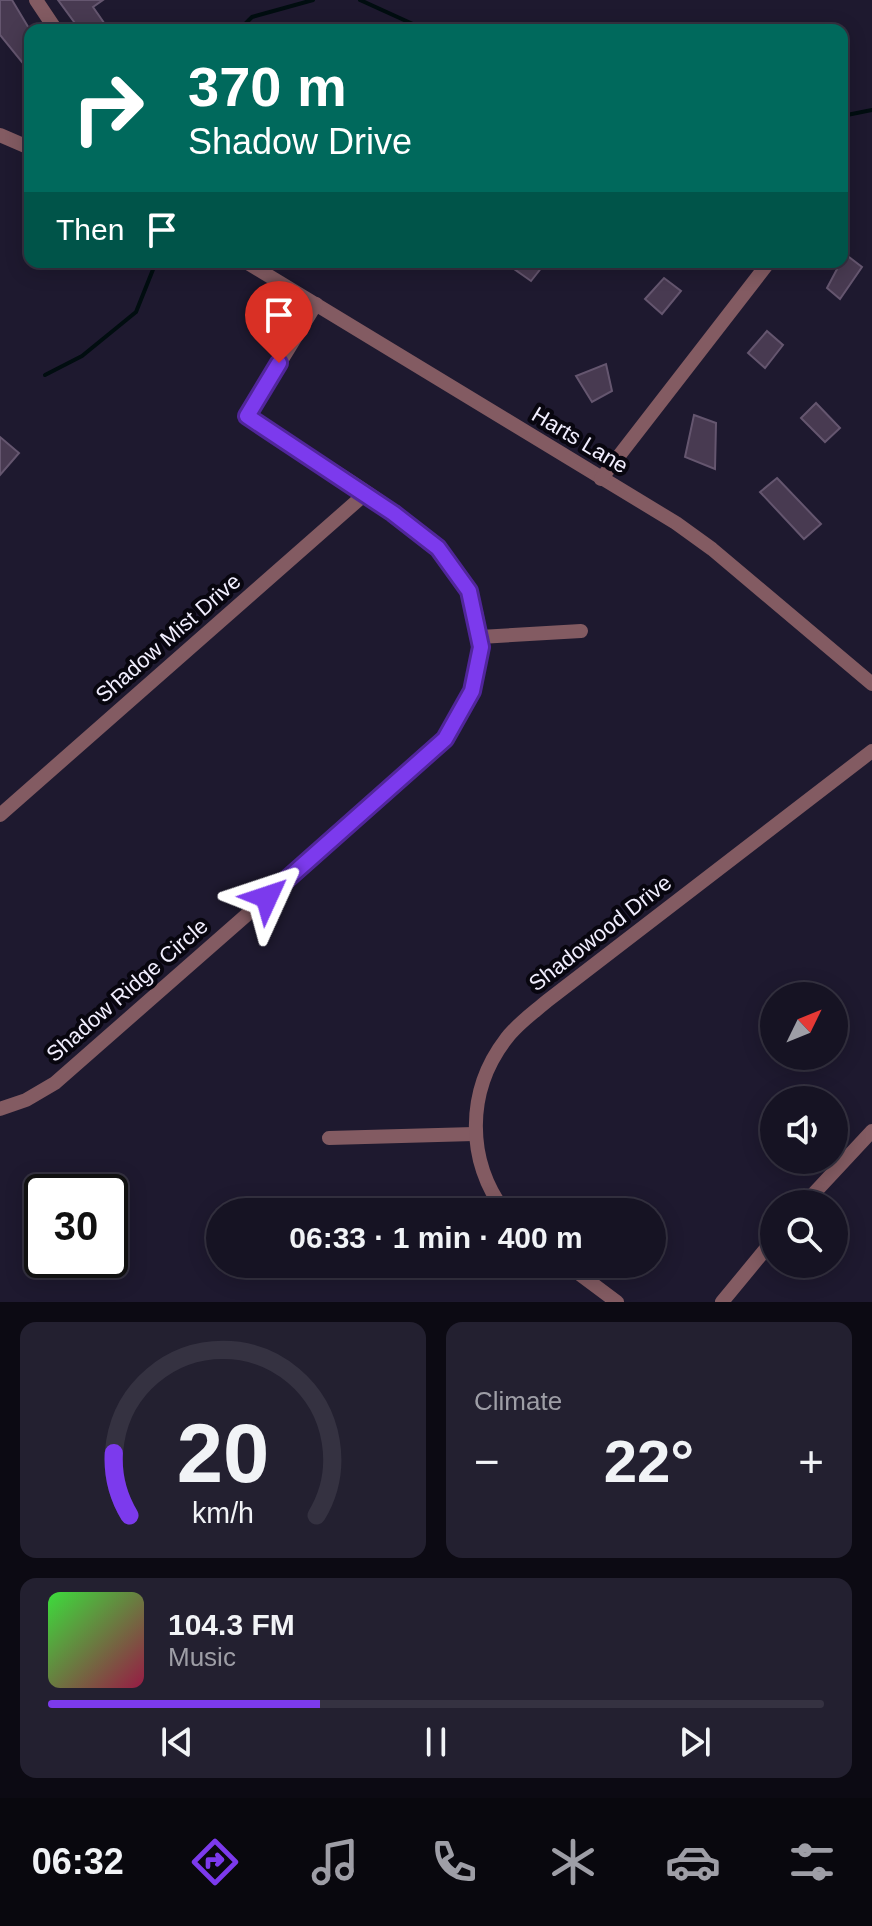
<!DOCTYPE html>
<html lang="en">
<head>
<meta charset="utf-8">
<style>
	:root { --surface:#161323; --page:#232030; --text:#f1f3f6; --muted:#9e9ea6; --line:#353241; --accent:#7c3aed }
	body { margin:0; font-family:Helvetica,sans-serif; background:var(--page); color:var(--text); height:100vh; display:flex; flex-direction:column; font-size:30px; white-space:nowrap }
	* { box-sizing:border-box; margin:0 }
	p { font-size:26px; color:var(--muted) }
	.icon { flex:none; width:44px; height:44px; fill:none; stroke:currentColor; stroke-width:2; stroke-linecap:round; stroke-linejoin:round }
	.map { position:relative; height:1302px; overflow:hidden }
	.panel { display:flex; flex-direction:column; gap:20px; padding:20px; background:#0c0a13; flex:1 }
	.panel>* { flex:none }
	.hud { position:absolute; left:24px; top:24px; width:824px; height:244px; border-radius:16px; box-shadow:0 4px 20px #0003,0 0 0 2px var(--line); background:#00695c; color:#fff; overflow:hidden }
	.needle { width:52px; rotate:47deg }
	.tools { position:absolute; left:760px; top:982px; display:grid; gap:16px }
	.tools a { display:grid; place-items:center; width:88px; height:88px; border-radius:50%; background:var(--surface); box-shadow:0 4px 20px #0003,0 0 0 2px var(--line); font-size:40px }
	.speed { position:absolute; left:24px; top:1174px; display:flex; gap:16px; font-size:40px; font-weight:700; text-align:center }
	.speed>* { display:grid; place-content:center; width:104px; height:104px; border-radius:50%; background:var(--surface); box-shadow:0 4px 20px #0003,0 0 0 2px var(--line); line-height:1 }
	.speed .limit { border:4px solid #111; border-radius:12px; background:#fff; color:#111 }
	.pin { position:absolute; display:grid; place-items:center; width:68px; height:68px; color:#fff; margin:-82px -34px; border-radius:50% 50% 50% 0; rotate:-45deg; box-shadow:0 0 8px #0007 }
	.pin .icon { rotate:45deg }
	.me { position:absolute; width:88px; margin:-44px; rotate:48deg; stroke-linejoin:round; filter:drop-shadow(0 0 6px #0008) }
	.turn { display:flex; align-items:center; gap:28px; height:168px; padding:0 32px; font-size:36px }
	.turn .icon { width:104px; height:104px; stroke-width:2.5 }
	.turn b { display:block; font-size:56px; line-height:68px }
	.then { display:flex; align-items:center; height:76px; padding:0 32px; background:#0003; gap:16px; font-size:30px }
	.big { font-size:60px; font-weight:800; line-height:1.1 }
	.panel .card { flex:1; display:flex; flex-direction:column; justify-content:center; gap:12px; min-width:0; padding:0 28px; border-radius:16px; background:var(--page) }
	.panel .dial { align-items:center; gap:0 }
	.dial svg { height:208px; overflow:visible; fill:none; stroke:var(--line); stroke-width:7; stroke-linecap:round; text-anchor:middle }
	.dial text { fill:var(--text); stroke:none }
	.song { display:flex; align-items:center; gap:24px }
	.cover { width:96px; height:96px; border-radius:12px; background:linear-gradient(135deg,hsl(120 70% 55%),hsl(340 70% 35%)) }
	.played { height:8px; border-radius:4px; background:linear-gradient(90deg,var(--accent) 35%,var(--line) 35%) }
	.keys { display:flex; justify-content:space-around; direction:ltr }
	.heat { display:flex; justify-content:space-between; align-items:center; font-size:44px; direction:ltr }
	.panel .tiles { flex:1; display:grid; gap:20px; grid-template-columns:1fr 1fr }
	.card:last-child { grid-column:span 2 }
	.trip { position:absolute; left:206px; top:1198px; width:460px; height:80px; border-radius:40px; background:var(--surface); box-shadow:0 4px 20px #0003,0 0 0 2px var(--line); font-weight:800; line-height:80px; text-align:center }
	.dock { display:flex; height:128px; justify-content:space-around; align-items:center; background:#09080e; color:var(--muted) }
	.dock .icon { width:56px; height:56px }
	.dock .on { color:var(--accent) }
	.dock b { font-size:36px; color:var(--text) }
	.map>svg:first-child { display:block }
	.lines { fill:none; stroke-linecap:round; stroke-linejoin:round }
	.stream { stroke:#010d10; stroke-width:4 }
	.building { fill:#483a51; stroke:#65566f; stroke-width:2 }
	.minor { stroke:#835b62; stroke-width:14 }
	.route-casing { stroke:#51269a; stroke-width:20 }
	.route { stroke:#7c3aed; stroke-width:14 }
	.labels { text-anchor:middle; dominant-baseline:central; stroke-width:8; stroke-linejoin:round; paint-order:stroke }
	.street-label { font-size:22px; fill:#f1eefe; stroke:#08060f }
</style>
</head>
<body>
<div class="map">
<svg width="872" height="1302" viewBox="0 0 872 1302">
	<rect width="100%" height="100%" fill="#1e192f"/>
	<g class="lines">
		<g class="stream">
			<polyline points="360,0 426,30"/>
			<polyline points="239,30 252,17 313,0"/>
			<polyline points="842,116 872,110"/>
			<polyline points="45,375 82,356 136,312 156,262"/>
		</g>
	</g>
	<g class="building">
		<polygon points="0,0 12,0 30,30 30,72 0,35"/>
		<polygon points="58,0 103,0 93,7 109,30 80,30"/>
		<polygon points="845,254 862,267 840,299 827,288"/>
		<polygon points="504,262 546,262 531,281"/>
		<polygon points="664,278 681,291 662,314 645,299"/>
		<polygon points="767,331 783,345 765,368 748,353"/>
		<polygon points="606,364 612,391 592,402 576,376"/>
		<polygon points="816,403 840,428 825,442 801,418"/>
		<polygon points="694,415 716,423 715,469 685,457"/>
		<polygon points="0,437 19,453 0,475"/>
		<polygon points="777,478 821,524 804,539 760,492"/>
	</g>
	<g class="lines">
		<g class="minor">
			<polyline points="36,0 56,30"/>
			<polyline points="0,135 30,148"/>
			<polyline points="246,262 676,523 712,549 872,684"/>
			<polyline points="601,479 769,262"/>
			<polyline points="480,637 581,631"/>
			<polyline points="0,815 365,494"/>
			<path d="M0,1109L26,1100L55,1083L431,753C480,704 500,625 453,566C410,511 307,456 247,416L316,304"/>
			<polyline points="329,1138 474,1134"/>
			<polyline points="804,1204 872,1131"/>
			<path d="M505,1212C466,1160 466,1091 506,1039C517,1024 533,1013 547,1001L872,751"/>
			<polyline points="566,1264 617,1302"/>
			<polyline points="722,1302 774,1239"/>
		</g>
	</g>
	<g class="lines">
		<defs>
			<polyline id="route" points="267,897 445,739 472,691 481,647 469,591 438,548 393,513 247,416 279,363"/>
		</defs>
		<use href="#route" class="route-casing"/>
		<use href="#route" class="route"/>
	</g>
	<g class="labels">
		<g class="street-label">
			<text transform="translate(580 440) rotate(31)">Harts Lane</text>
			<text transform="translate(168 638) rotate(-41)">Shadow Mist Drive</text>
			<text transform="translate(600 933) rotate(-38)">Shadowood Drive</text>
			<text transform="translate(127 990) rotate(-41)">Shadow Ridge Circle</text>
		</g>
	</g>
</svg>
<div class="tools">
<a><svg class="needle" viewBox="-14 -14 28 28"><path d="M0-13l5 13h-10z" fill="#e53935"/><path d="M0 13l5-13h-10z" fill="#9e9ea6"/></svg></a>
<a><svg class="icon" aria-label="sound" viewBox="0 0 24 24"><path d="M4 9h4l5-4v14l-5-4H4zM17 9q2 3 0 6"/></svg></a>
<a><svg class="icon" aria-label="search" viewBox="0 0 24 24"><circle cx="10" cy="10" r="6"/><path d="M15 15l6 6"/></svg></a>
</div>
<div class="speed"><div class="limit">30</div></div>
<div class="pin" style="left:279px;top:363px;background:#d93025"><svg class="icon" aria-label="arrive" viewBox="0 0 24 24"><path d="M6 21V4h12l-3 4 3 4H6"/></svg></div>
<svg class="me" style="left:267px;top:897px" viewBox="-20 -20 40 40"><path d="M0-17L14 15 0 8-14 15z" fill="#7c3aed" stroke="#fff" stroke-width="4"/></svg>
<div class="trip">06:33 · 1 min · 400 m</div>
<div class="hud">
<div class="turn"><svg class="icon" aria-label="right" viewBox="0 0 24 24"><path d="M7 20v-9h11M14 6l5 5-5 5"/></svg><div><b>370 m</b>Shadow Drive</div></div>
<div class="then">Then<svg class="icon" aria-label="arrive" viewBox="0 0 24 24"><path d="M6 21V4h12l-3 4 3 4H6"/></svg></div>
</div>
</div>
<section class="panel">
<div class="tiles">
<div class="card dial"><svg viewBox="0 0 100 80">
<path d="M14 69A42 42 0 1 1 86 69"/>
<path d="M14 69A42 42 0 0 1 8 45" stroke="#7c3aed"/>
<text x="50" y="56" font-size="32" font-weight="700">20</text>
<text x="50" y="72" font-size="11">km/h</text>
</svg></div>
<div class="card"><p>Climate</p>
<div class="heat"><a>−</a><b class="big">22°</b><a>+</a></div>
</div>
<div class="card">
<div class="song"><i class="cover"></i><div><b>104.3 FM</b><p>Music</p></div></div>
<div class="played"></div>
<div class="keys"><svg class="icon" aria-label="previous" viewBox="0 0 24 24"><path d="M18 5L8 12l10 7zM5 5v14"/></svg><svg class="icon" aria-label="pause" viewBox="0 0 24 24"><path d="M8 5v14M16 5v14"/></svg><svg class="icon" aria-label="next" viewBox="0 0 24 24"><path d="M6 5l10 7-10 7zM19 5v14"/></svg></div>
</div>
</div>
</section>
<nav class="dock">
<b>06:32</b>
<svg class="icon on" aria-label="directions" viewBox="0 0 24 24"><path d="M12 3l9 9-9 9-9-9zM9 14v-3h6M13 9l2 2-2 2"/></svg>
<svg class="icon" aria-label="music" viewBox="0 0 24 24"><path d="M9 18V5l10-2v13"/><circle cx="6" cy="18" r="3"/><circle cx="16" cy="16" r="3"/></svg>
<svg class="icon" aria-label="phone" viewBox="0 0 24 24"><path d="M5 4h4l2 5-3 2q2 4 5 5l2-3 5 2v4C11 20 4 13 5 4z"/></svg>
<svg class="icon" aria-label="climate" viewBox="0 0 24 24"><path d="M12 3v18M4 7l16 10M4 17L20 7"/></svg>
<svg class="icon" aria-label="car" viewBox="0 0 24 24"><path d="M5 17H2v-5l4-1 3-4h7l3 4 3 1v5h-3M9 17h6M6 11h13"/><circle cx="7" cy="17" r="2"/><circle cx="17" cy="17" r="2"/></svg>
<svg class="icon" aria-label="filters" viewBox="0 0 24 24"><path d="M4 7h16M4 17h16"/><circle cx="9" cy="7" r="2"/><circle cx="15" cy="17" r="2"/></svg>
</nav>
</body>
</html>
